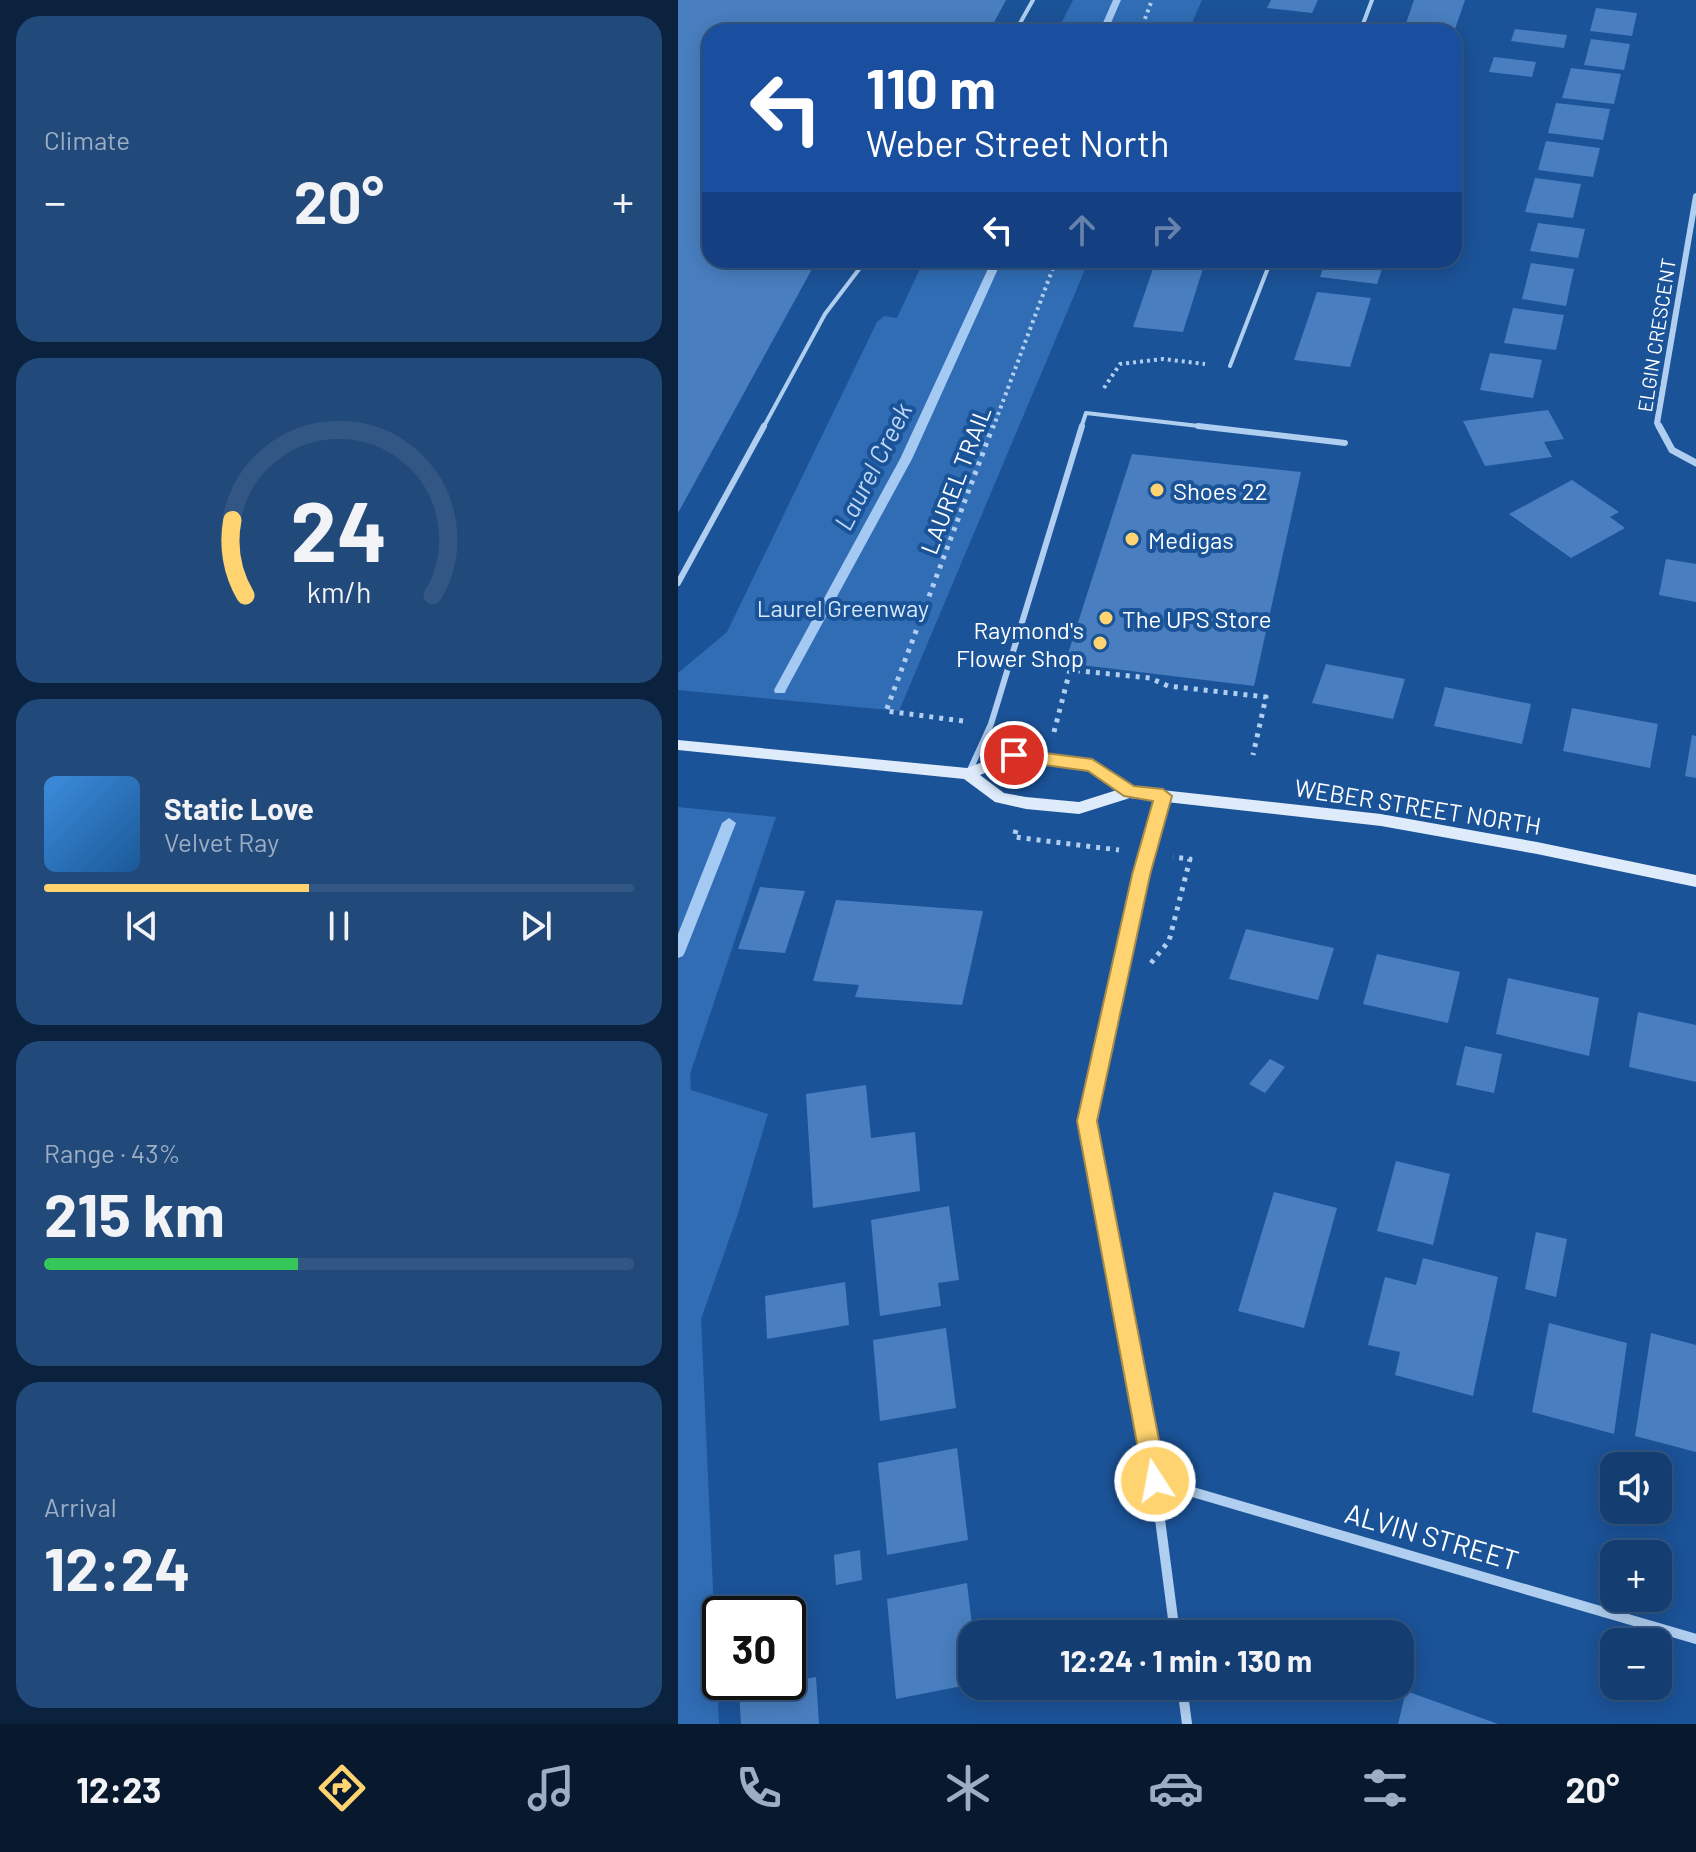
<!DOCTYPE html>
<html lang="en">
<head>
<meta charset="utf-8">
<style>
	:root { --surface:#143e72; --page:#21497a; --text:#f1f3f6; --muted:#9daec4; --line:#335784; --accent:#ffd470 }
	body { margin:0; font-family:Barlow,sans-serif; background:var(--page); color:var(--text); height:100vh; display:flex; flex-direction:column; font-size:30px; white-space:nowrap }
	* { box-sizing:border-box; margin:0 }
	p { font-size:26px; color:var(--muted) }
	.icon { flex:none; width:44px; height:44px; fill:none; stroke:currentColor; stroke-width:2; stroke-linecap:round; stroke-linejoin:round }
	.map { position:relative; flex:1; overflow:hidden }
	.panel { display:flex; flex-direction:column; gap:16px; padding:16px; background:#0b223f; width:678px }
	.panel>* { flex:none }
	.top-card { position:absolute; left:24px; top:24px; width:760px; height:244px; border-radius:24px; box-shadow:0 4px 20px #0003,0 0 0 2px var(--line); background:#1a4fa0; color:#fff; overflow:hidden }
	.tools { position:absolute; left:922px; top:1452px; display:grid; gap:16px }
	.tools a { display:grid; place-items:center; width:72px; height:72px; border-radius:16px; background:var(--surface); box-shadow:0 4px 20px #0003,0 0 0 2px var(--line); font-size:40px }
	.speed { position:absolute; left:24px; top:1596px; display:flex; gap:16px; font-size:40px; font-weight:700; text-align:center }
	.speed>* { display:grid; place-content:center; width:104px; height:104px; border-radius:50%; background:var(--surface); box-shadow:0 4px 20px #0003,0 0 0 2px var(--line); line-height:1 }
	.speed .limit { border:4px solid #111; border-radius:12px; background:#fff; color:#111 }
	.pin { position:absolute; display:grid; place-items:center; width:68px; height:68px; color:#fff; margin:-34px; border:4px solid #fff; border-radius:50%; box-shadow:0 2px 8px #0007 }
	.me { position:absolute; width:88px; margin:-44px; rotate:349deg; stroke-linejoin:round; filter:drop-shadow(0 0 6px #0008) }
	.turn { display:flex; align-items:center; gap:28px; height:168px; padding:0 32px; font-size:36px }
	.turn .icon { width:104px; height:104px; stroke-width:2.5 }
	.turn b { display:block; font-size:56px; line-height:68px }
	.lanes { display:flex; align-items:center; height:76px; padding:0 32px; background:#0003; justify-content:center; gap:40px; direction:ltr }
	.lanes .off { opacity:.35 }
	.big { font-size:60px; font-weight:700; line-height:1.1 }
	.panel .card { flex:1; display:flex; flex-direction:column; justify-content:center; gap:12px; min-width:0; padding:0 28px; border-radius:24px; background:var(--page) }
	.panel .dial { align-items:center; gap:0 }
	.dial svg { height:208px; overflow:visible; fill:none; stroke:var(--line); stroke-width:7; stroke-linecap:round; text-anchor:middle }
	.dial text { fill:var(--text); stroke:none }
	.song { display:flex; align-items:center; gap:24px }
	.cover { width:96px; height:96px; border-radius:12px; background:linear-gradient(135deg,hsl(210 70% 55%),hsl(210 70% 35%)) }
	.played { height:8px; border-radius:4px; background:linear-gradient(90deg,var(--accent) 45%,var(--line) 45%) }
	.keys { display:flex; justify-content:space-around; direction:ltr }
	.heat { display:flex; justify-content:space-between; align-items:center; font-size:44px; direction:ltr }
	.charge { height:12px; border-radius:6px; background:linear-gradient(90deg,#34c759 43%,var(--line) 0) }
	.trip { position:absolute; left:280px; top:1620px; width:456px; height:80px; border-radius:24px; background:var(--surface); box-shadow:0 4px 20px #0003,0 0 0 2px var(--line); font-weight:700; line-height:80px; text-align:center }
	.tab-bar { display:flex; height:128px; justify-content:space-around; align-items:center; background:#08192e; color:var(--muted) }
	.tab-bar .icon { width:56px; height:56px }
	.tab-bar .current { color:var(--accent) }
	.tab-bar b { font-size:36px; color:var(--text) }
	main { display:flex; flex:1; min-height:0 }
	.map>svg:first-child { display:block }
	.green { fill:#306db5 }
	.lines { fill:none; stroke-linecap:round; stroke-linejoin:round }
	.stream { fill:#a4c9f2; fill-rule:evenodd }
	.building { fill:#497fc0 }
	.path-far1 { stroke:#b0cef0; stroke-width:4; stroke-dasharray:3 4; stroke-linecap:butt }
	.path { stroke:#b0cef0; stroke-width:5; stroke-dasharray:4 6; stroke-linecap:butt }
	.lane-far1 { stroke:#b0cef0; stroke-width:4 }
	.lane { stroke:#b0cef0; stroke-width:6 }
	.street-far2 { stroke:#b0cef0; stroke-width:6 }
	.street-far1 { stroke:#b0cef0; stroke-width:7 }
	.street { stroke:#b0cef0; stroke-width:10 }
	.secondary { fill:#deebfb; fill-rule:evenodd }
	.route { fill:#ffd470; stroke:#a68a49; stroke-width:2 }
	.poi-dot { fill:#ffd470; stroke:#1b5398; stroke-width:3 }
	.labels { text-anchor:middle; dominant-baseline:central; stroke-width:8; stroke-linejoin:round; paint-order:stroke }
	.far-street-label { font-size:20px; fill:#fff; stroke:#1b5398 }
	.street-label { font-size:24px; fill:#fff; stroke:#1b5398 }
	.poi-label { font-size:24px; fill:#fff; stroke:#1b5398; text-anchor:start }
	.park-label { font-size:24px; fill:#d7e8fb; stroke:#1b5398 }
	.water-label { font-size:26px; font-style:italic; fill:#bdd8f7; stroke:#1b5398 }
	.near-street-label { font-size:28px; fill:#fff; stroke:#1b5398 }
</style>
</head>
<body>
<main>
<section class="panel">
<div class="card"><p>Climate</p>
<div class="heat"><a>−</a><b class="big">20°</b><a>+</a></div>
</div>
<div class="card dial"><svg viewBox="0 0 100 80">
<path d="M14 69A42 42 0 1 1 86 69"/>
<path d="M14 69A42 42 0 0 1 9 40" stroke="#ffd470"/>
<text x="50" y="56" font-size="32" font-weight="700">24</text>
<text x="50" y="72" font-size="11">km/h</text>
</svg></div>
<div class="card">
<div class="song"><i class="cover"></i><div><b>Static Love</b><p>Velvet Ray</p></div></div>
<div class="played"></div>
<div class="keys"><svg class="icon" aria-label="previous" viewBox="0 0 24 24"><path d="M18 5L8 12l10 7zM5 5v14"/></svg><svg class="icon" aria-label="pause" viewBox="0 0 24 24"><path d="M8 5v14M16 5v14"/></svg><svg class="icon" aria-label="next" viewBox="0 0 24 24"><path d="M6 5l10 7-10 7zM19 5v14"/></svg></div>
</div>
<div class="card"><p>Range · 43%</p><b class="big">215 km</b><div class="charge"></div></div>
<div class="card"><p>Arrival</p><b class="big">12:24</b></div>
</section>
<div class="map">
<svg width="1018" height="1724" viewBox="0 0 1018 1724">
	<rect width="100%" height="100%" fill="#1b5398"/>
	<g class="green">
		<polygon points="395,0 524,0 510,32 379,32"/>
		<polygon points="246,260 411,260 221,711 0,690 0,673 49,632 199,322 206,316 219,318"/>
		<polygon points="0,807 98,817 12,1074 13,1090 90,1114 60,1214 23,1319 41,1724 0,1724"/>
	</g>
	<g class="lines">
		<g class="stream">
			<polygon points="435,0 443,0 429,32 421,32"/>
			<polygon points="314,260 324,260 234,459 108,690 107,693 97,693 96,690 222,459"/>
			<polygon points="51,818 58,823 7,952 5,956 0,958 0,934 44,823"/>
		</g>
	</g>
	<g class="building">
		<polygon points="0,0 328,0 313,28 331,30 32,32 32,260 139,260 0,513"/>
		<polygon points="593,0 640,0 634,13 589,8"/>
		<polygon points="736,0 787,0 776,32 725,32"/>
		<polygon points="918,8 959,13 954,36 912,31"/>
		<polygon points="837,29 889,35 886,48 833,41"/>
		<polygon points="913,39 952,44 946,70 906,65"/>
		<polygon points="816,57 858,62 854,77 811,72"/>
		<polygon points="893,68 943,74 936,104 884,98"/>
		<polygon points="878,103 932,109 925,140 870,133"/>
		<polygon points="868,141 922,148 915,177 860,170"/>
		<polygon points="857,178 903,184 895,218 847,212"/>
		<polygon points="860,223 907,229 900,258 852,251"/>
		<polygon points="478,260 527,262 505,332 455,327"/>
		<polygon points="648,260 707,260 699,284 642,277"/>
		<polygon points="853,263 896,269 888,306 844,299"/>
		<polygon points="639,292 693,298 672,367 616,360"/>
		<polygon points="835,308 886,315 878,350 826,343"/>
		<polygon points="812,353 864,360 855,398 802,390"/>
		<polygon points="870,410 886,439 866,442 874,457 807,466 785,421"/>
		<polygon points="454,454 623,472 576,686 387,663"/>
		<polygon points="894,480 941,512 932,517 947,528 893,558 831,514"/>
		<polygon points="988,559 1018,564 1018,602 981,595"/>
		<polygon points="648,664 727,679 715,719 634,703"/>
		<polygon points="767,687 853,704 844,744 756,726"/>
		<polygon points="894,708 980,724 972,768 885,751"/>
		<polygon points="1014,735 1018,736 1018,778 1007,776"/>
		<polygon points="82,887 127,891 107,953 60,949"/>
		<polygon points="158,900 305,911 284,1005 177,997 181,985 135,981"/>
		<polygon points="568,929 656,948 640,1000 551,979"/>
		<polygon points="699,954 782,972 770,1023 685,1004"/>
		<polygon points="830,978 921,998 911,1056 818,1034"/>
		<polygon points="960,1012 1018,1025 1018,1082 951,1067"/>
		<polygon points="787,1046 824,1054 816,1093 778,1085"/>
		<polygon points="592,1059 607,1067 587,1093 571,1084"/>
		<polygon points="188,1085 193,1138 237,1132 242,1191 135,1208 128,1094"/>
		<polygon points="718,1161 772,1174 755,1245 699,1231"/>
		<polygon points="596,1192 659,1208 626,1328 560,1311"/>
		<polygon points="271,1206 281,1280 260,1283 263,1306 202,1316 193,1220"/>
		<polygon points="858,1232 889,1239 878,1297 847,1289"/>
		<polygon points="745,1258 820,1277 795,1396 717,1375 722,1352 690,1345 707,1277 738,1285"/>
		<polygon points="167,1282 171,1325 89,1339 87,1296"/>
		<polygon points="871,1323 949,1343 936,1434 854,1412"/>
		<polygon points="268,1328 278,1408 202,1421 195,1340"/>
		<polygon points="973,1333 1018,1345 1018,1452 957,1436"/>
		<polygon points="279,1448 290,1540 209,1555 200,1463"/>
		<polygon points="182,1550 184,1580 158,1585 156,1555"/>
		<polygon points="289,1583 295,1634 294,1684 218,1699 209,1599"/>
		<polygon points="138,1677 141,1724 63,1724 61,1691"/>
		<polygon points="728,1691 820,1724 720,1724"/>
	</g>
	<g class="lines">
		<g class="path-far1">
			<polyline points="462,32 474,0"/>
			<polyline points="426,388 442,364 485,359 527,364"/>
			<polyline points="315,428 378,260"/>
		</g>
		<g class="path">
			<polyline points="285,721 208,711 315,426"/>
			<polyline points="376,732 392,670 472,678 490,686 588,697 575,755"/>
			<polyline points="338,830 336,837 441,850"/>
			<polyline points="473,963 491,941 512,859 495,857"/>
		</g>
		<g class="lane-far1">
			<polyline points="337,32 355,0"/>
			<polyline points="682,32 694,0"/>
			<polyline points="552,366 593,260"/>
			<polyline points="85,428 147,314 188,260"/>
			<polyline points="403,428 408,413 538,428"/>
		</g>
		<g class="lane">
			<polyline points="520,426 667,443"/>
			<polyline points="0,583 86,426"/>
			<polyline points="292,770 313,724 404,426"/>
		</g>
		<polyline class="street-far2" points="982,428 979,423 1018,196"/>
		<g class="street-far1">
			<polyline points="981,426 994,450 1018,463"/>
			<polyline points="438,989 463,875 485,796"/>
		</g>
		<g class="street">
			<polyline points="438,987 409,1121 477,1481 497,1634"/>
			<polyline points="477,1481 1018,1639"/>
			<polyline points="504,1686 509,1724"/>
		</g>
		<path class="secondary" d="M0,740L289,768L336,750L414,759L456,787L703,814L859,842L1018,875V887L859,854L703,826L452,798L401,814L348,809L317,802L286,779L0,750ZM337,761L410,770L439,790L401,802L348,797L326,793L302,775Z"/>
	</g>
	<polygon class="route" points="336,749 414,759 456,786 485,789 494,796 472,875 419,1121 489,1481 485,1489 477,1492 469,1489 466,1481 399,1121 454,875 475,801 446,796 410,771 330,760 327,755 330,751"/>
	<g class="poi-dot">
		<circle cx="479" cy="490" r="8"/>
		<circle cx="454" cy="539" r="8"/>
		<circle cx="428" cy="618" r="8"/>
		<circle cx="422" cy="643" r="8"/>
	</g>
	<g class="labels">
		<g class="far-street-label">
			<text transform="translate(978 335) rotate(-81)">ELGIN CRESCENT</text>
		</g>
		<g class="street-label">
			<text transform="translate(277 480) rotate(-69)">LAUREL TRAIL</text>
			<text transform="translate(740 806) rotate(9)">WEBER STREET NORTH</text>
		</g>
		<g class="poi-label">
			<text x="495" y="490">Shoes 22</text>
			<text x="470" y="539">Medigas</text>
			<text x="444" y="618">The UPS Store</text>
			<text x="406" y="629" text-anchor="end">Raymond's<tspan x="406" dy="28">Flower Shop</tspan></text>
		</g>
		<g class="park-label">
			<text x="165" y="607">Laurel Greenway</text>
		</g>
		<g class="water-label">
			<text transform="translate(194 466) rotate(-63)">Laurel Creek</text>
		</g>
		<g class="near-street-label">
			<text transform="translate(754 1536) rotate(16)">ALVIN STREET</text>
		</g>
	</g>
</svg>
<div class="tools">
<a><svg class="icon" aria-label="sound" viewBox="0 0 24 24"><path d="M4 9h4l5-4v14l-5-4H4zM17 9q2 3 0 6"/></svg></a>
<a>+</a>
<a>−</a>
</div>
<div class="speed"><div class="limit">30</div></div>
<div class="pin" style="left:336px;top:755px;background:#d93025"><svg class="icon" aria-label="arrive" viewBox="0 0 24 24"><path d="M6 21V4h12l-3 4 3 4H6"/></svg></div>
<svg class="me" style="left:477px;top:1481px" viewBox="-20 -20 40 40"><circle r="17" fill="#ffd470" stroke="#fff" stroke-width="3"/><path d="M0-11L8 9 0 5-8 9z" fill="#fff"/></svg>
<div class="trip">12:24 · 1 min · 130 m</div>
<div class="top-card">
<div class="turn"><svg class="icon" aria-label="left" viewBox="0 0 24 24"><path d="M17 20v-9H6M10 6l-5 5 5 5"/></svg><div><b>110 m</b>Weber Street North</div></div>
<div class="lanes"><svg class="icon" aria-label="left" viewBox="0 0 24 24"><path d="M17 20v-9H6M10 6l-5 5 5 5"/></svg><svg class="icon off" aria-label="ahead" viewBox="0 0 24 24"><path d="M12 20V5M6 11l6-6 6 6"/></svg><svg class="icon off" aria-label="right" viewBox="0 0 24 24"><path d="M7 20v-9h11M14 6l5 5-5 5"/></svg></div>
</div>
</div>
</main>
<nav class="tab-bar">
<b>12:23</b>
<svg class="icon current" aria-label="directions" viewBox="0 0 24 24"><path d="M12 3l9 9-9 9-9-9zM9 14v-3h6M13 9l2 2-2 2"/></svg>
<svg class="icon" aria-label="music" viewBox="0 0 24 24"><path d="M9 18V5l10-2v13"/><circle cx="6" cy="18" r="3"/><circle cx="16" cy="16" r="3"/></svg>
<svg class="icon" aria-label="phone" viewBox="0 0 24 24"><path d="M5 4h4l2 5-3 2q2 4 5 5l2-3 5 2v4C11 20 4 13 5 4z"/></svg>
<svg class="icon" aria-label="climate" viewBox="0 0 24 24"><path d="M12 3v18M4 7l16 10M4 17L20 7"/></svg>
<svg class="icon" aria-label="car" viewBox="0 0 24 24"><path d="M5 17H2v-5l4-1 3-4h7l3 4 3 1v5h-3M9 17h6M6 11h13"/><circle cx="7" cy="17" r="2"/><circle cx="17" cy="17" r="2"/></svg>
<svg class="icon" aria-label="filters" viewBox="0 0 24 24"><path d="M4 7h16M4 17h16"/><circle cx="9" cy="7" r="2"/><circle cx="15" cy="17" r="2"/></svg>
<b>20°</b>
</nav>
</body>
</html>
